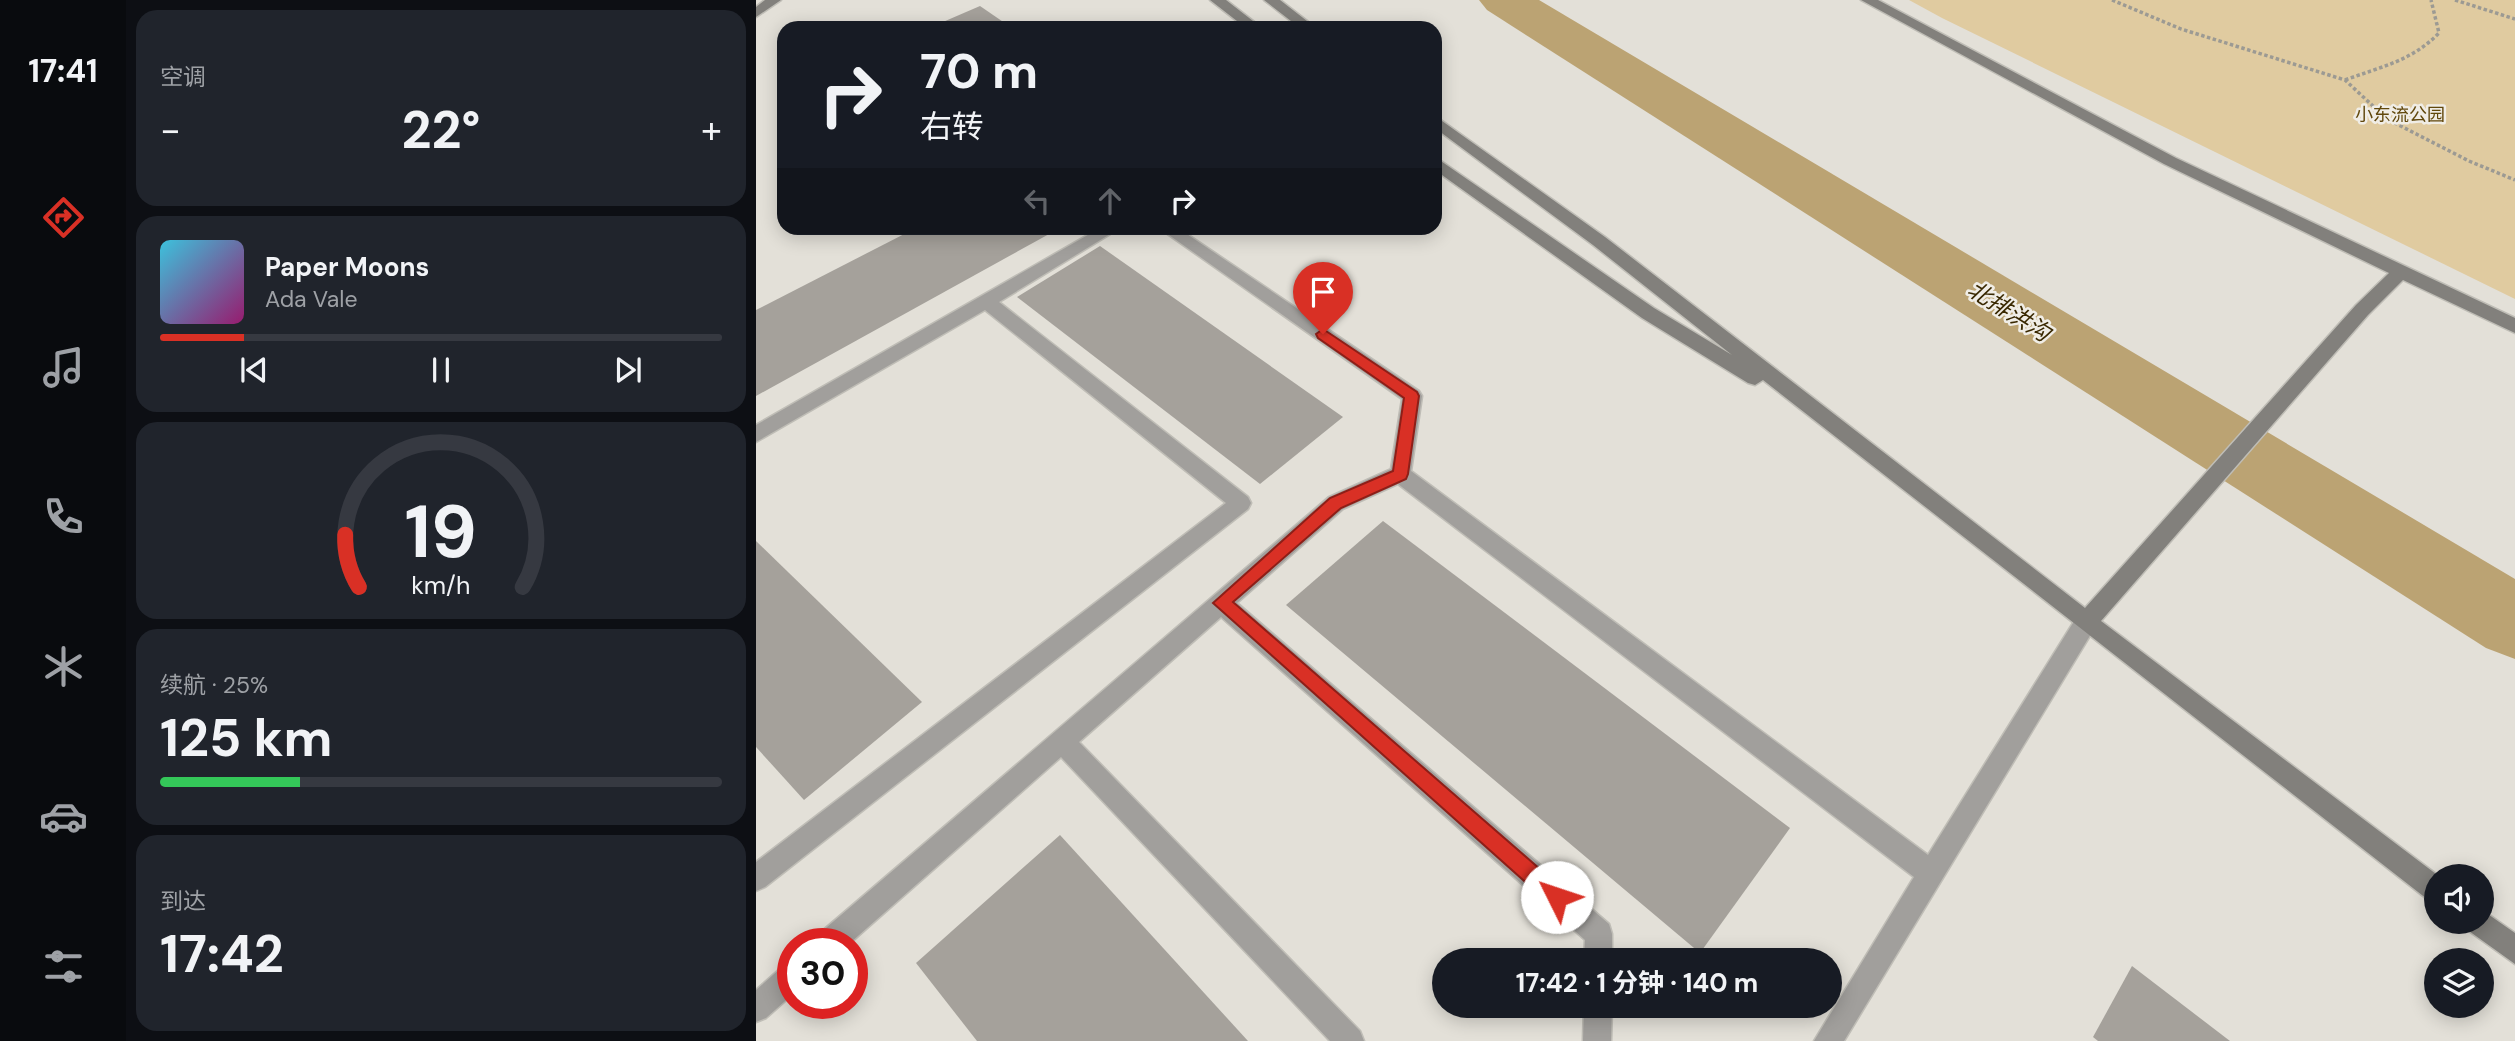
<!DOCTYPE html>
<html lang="zh">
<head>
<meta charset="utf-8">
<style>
	:root { --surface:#171b24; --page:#20242c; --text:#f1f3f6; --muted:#9ea1a6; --line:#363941; --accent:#d93025 }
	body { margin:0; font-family:"DM Sans","Noto Sans SC",sans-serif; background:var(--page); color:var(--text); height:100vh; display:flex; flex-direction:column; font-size:26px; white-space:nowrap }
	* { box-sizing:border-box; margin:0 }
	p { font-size:23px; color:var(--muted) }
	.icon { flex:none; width:38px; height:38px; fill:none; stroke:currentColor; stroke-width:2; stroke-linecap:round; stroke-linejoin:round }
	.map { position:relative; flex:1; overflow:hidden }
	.drawer { display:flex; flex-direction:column; gap:10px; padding:10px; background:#0d0f14; width:630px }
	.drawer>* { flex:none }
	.banner { position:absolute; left:21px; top:21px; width:665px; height:214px; border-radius:21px; box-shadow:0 4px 18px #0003; background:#171b24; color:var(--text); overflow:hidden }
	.fabs { position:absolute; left:1668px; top:864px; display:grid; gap:14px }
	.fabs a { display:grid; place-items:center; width:70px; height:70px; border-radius:50%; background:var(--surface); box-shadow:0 4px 18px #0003; font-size:35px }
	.speed { position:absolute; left:21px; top:928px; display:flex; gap:14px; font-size:35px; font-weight:700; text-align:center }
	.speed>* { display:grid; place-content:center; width:91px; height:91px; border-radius:50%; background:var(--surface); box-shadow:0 4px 18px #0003; line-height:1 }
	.speed .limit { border:10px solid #d22; background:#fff; color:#111 }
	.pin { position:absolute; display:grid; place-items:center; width:60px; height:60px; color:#fff; margin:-72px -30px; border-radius:50% 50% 50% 0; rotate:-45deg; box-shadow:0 0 7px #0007 }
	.pin .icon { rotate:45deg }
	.me { position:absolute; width:77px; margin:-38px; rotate:311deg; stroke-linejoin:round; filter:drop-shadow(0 0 5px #0008) }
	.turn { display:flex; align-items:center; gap:24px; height:147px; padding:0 28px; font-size:32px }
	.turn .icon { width:91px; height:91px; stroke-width:2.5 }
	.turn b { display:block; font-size:49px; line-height:60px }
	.lanes { display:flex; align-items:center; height:66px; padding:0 28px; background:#0003; justify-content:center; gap:35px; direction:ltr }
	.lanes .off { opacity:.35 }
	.big { font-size:52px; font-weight:700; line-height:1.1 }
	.drawer .widget { flex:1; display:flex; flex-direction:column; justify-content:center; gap:10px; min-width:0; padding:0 24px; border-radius:21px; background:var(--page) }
	.drawer .dial { align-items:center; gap:0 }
	.dial svg { height:182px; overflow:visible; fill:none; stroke:var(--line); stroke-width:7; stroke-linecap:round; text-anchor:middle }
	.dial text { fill:var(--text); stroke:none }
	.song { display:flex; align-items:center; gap:21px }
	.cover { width:84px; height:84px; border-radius:10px; background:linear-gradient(135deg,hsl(190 70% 55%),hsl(320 70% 35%)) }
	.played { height:7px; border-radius:4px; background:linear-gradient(90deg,var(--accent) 15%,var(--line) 15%) }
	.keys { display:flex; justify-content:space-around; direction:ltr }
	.heat { display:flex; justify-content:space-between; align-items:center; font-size:38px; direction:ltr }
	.charge { height:10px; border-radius:5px; background:linear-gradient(90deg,#34c759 25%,var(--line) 0) }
	.trip { position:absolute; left:676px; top:948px; width:410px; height:70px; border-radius:35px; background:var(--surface); box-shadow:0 4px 18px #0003; font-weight:700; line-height:70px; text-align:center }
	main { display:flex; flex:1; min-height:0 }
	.tab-bar { display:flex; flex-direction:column; width:126px; justify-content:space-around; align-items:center; background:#090b0e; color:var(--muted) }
	.tab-bar .icon { width:49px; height:49px }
	.tab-bar .on { color:var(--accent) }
	.tab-bar b { font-size:32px; color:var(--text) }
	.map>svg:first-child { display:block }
	.green { fill:#e0cba0 }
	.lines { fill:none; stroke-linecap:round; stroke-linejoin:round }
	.river { fill:#bba373; fill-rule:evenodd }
	.building { fill:#a5a19b }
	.street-casing { stroke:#bfbdb6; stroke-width:3 }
	.secondary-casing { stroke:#bfbdb6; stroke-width:3 }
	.path { stroke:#9c9a93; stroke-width:3.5; stroke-dasharray:3.5 2.5; stroke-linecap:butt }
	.street { fill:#a19f9c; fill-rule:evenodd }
	.secondary { fill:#82807c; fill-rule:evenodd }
	.route { fill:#d93025; stroke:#8d1f18; stroke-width:2 }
	.labels { text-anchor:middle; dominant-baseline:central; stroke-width:5; stroke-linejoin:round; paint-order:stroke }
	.far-park-label { font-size:18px; fill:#61480c; stroke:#f0ede6 }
	.water-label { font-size:23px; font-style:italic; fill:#392800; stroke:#f0ede6 }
</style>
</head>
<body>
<main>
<nav class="tab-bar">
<b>17:41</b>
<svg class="icon on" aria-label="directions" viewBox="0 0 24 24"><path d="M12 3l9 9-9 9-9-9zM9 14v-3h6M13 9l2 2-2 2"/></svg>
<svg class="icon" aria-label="music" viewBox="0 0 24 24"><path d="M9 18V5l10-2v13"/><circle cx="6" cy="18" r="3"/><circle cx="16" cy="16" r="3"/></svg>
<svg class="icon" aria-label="phone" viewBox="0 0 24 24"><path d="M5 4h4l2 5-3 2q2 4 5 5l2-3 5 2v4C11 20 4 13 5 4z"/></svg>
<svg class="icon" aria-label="climate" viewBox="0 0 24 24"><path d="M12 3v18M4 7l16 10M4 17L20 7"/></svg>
<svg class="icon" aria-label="car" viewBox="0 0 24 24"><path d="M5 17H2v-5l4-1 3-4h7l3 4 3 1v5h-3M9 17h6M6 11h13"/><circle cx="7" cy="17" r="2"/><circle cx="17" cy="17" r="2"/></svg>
<svg class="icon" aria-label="filters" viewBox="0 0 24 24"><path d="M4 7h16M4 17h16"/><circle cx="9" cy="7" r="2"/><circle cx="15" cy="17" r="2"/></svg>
</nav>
<section class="drawer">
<div class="widget"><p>空调</p>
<div class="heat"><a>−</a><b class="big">22°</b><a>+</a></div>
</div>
<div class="widget">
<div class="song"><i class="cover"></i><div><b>Paper Moons</b><p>Ada Vale</p></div></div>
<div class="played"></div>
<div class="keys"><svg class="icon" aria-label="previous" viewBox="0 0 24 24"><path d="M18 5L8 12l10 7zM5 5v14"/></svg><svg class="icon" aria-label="pause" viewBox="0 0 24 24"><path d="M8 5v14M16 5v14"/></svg><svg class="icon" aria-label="next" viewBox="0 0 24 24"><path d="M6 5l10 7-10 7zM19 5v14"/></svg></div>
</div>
<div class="widget dial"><svg viewBox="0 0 100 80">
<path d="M14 69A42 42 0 1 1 86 69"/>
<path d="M14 69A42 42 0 0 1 8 46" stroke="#d93025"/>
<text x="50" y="56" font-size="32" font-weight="700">19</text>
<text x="50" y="72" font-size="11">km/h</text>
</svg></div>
<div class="widget"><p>续航 · 25%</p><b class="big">125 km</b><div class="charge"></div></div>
<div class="widget"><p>到达</p><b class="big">17:42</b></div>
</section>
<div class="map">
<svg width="1759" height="1041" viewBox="0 0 1759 1041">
	<rect width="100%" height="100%" fill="#e3e0d8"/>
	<polygon class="green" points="1153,0 1759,0 1759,299 1186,18"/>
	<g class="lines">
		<polygon class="river" points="723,0 783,0 1759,579 1759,659 1730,648 731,10"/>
	</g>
	<g class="building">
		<polygon points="224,6 256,28 173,28"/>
		<polygon points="160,228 304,228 0,396 0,310"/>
		<polygon points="344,246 587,417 504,484 261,297"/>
		<polygon points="627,521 1034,828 944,953 530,605"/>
		<polygon points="0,541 166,702 48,800 0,747"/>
		<polygon points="304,835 492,1041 221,1041 160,963"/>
		<polygon points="1376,966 1474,1041 1342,1041 1337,1037"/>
	</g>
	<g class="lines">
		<defs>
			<g id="street">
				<polygon points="344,228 364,228 243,302 492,497 495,503 492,509 9,887 0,891 0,862 470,503 229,310 0,442 0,425"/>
				<polygon points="403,228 422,228 663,391 666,396 655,471 1172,855 1322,615 1330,612 1338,615 1341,622 1338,629 1088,1041 1058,1041 1158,877 642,484 587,509 481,603 853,924 856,934 856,961 828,961 829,940 465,617 323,742 604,1031 608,1041 574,1041 305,757 94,943 61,943 64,933 573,497 635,469 646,399"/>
				<polygon points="37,962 37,994 10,1018 0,1022 0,990 27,966"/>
				<polygon points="828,1006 856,1006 855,1041 827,1041"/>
			</g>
			<g id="secondary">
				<polygon points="9,0 25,0 0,17 0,7"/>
				<polygon points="454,0 470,0 506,28 490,28"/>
				<polygon points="508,0 524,0 560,28 544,28"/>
				<polygon points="1105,0 1122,0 1420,158 1759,318 1759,333 1647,280 1612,315 1345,621 1684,877 1680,877 1680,903 1671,899 1007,380 999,385 992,383 886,318 679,170 679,157 898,308 976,355 837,245 679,128 679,116 849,237 1329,608 1600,305 1633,273 1408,164"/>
				<polygon points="1726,910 1759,933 1759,964 1713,931 1709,922 1726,922"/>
			</g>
		</defs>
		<use href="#street" class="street-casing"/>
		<use href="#secondary" class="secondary-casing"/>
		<g class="path">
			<polyline points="1356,0 1425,29 1589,80 1631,119 1713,161 1759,180"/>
			<polyline points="1699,0 1759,19"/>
			<path d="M1589,80C1624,67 1656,61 1683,33L1675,0"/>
		</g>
		<use href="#street" class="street"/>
		<use href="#secondary" class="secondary"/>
	</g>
	<polygon class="route" points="567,329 661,392 663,396 652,474 650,479 585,508 477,602 808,890 811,897 808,904 801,907 794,904 457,603 574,498 637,471 648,398 562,338 560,334"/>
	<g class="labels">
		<g class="far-park-label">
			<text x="1644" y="115">小东流公园</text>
		</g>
		<g class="water-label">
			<text transform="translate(1253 311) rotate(32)">北排洪沟</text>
		</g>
	</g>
</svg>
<div class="fabs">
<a><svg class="icon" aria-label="sound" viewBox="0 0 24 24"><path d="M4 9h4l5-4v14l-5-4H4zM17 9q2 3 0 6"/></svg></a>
<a><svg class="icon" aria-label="layers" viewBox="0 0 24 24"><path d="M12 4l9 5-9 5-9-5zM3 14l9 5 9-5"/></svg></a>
</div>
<div class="speed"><div class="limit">30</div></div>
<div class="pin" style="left:567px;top:334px;background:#d93025"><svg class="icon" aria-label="arrive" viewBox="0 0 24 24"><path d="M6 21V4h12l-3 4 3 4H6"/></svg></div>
<svg class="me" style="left:801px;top:897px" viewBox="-20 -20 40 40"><circle r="19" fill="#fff"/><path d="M0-13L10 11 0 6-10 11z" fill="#d93025"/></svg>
<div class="trip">17:42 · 1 分钟 · 140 m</div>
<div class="banner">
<div class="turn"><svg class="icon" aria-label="right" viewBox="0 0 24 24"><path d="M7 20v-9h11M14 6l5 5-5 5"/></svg><div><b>70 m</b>右转</div></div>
<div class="lanes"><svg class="icon off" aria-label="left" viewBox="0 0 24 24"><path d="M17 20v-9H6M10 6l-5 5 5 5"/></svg><svg class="icon off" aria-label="ahead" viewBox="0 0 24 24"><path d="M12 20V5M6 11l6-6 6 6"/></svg><svg class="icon" aria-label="right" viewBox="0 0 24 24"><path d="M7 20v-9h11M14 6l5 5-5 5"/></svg></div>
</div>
</div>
</main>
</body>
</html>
